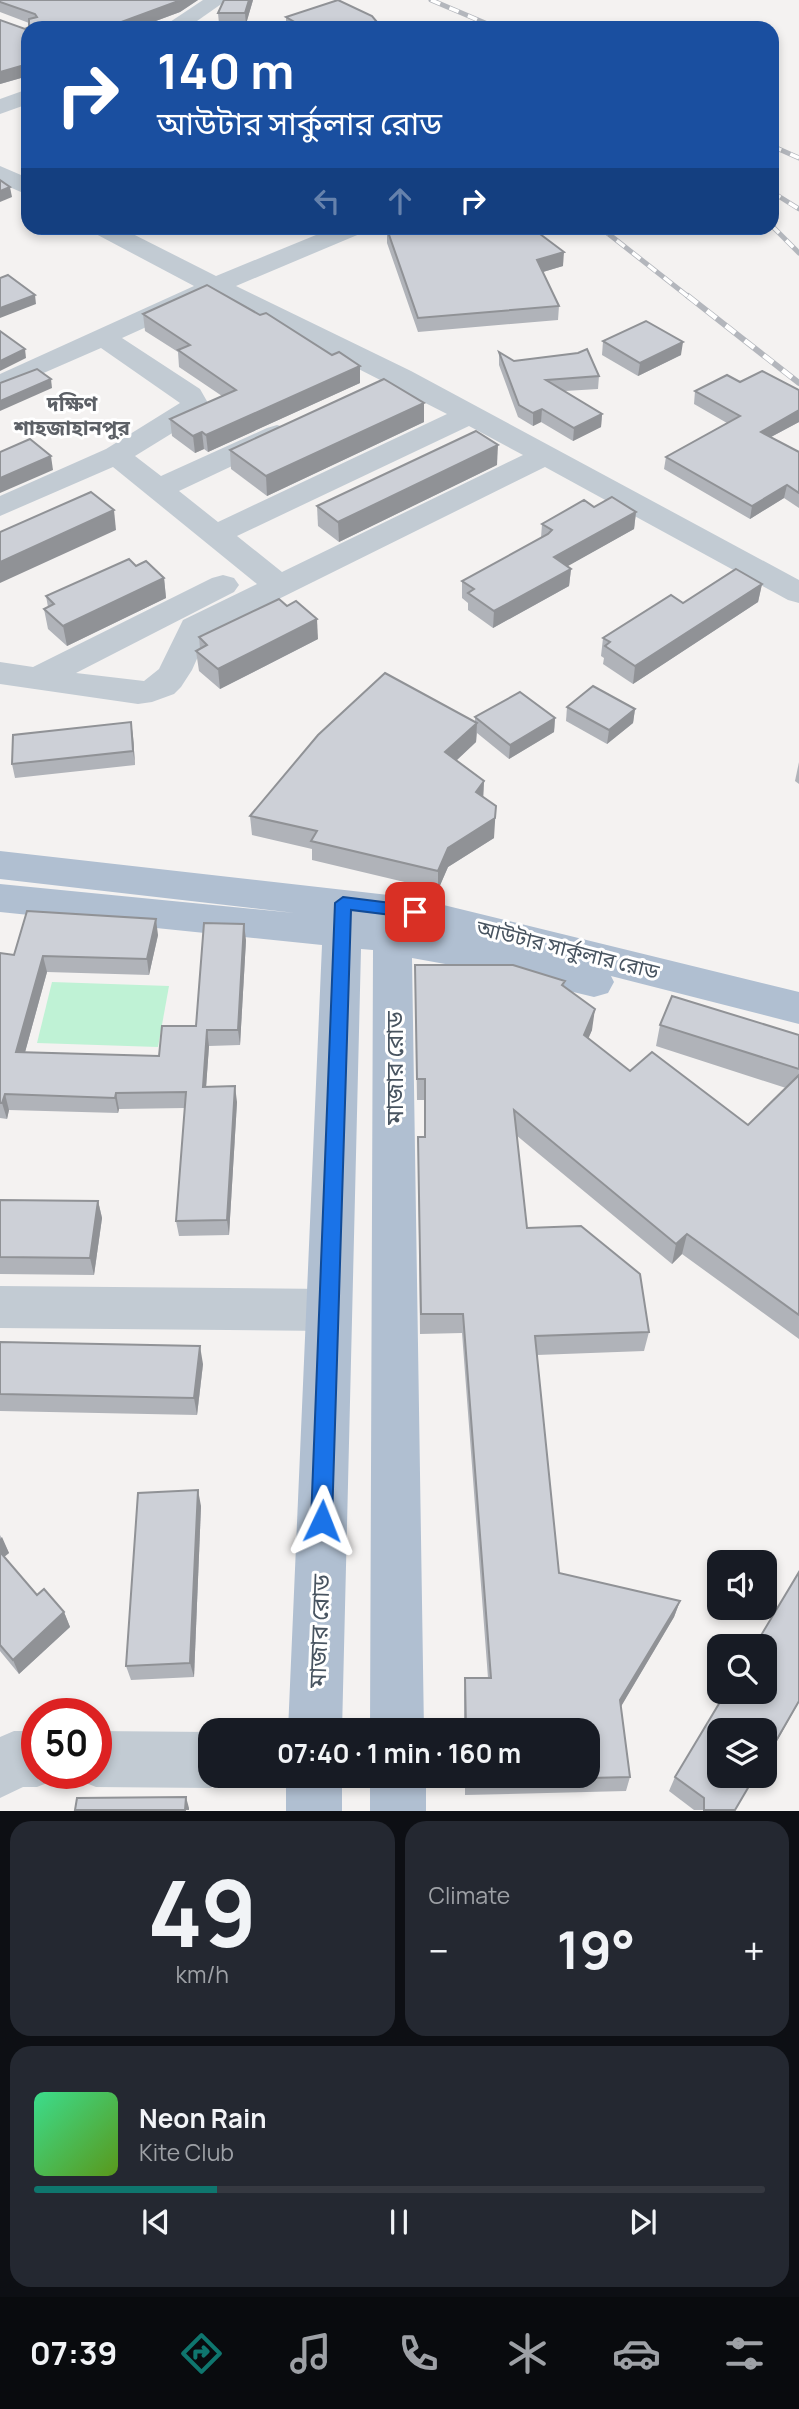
<!DOCTYPE html>
<html lang="en">
<head>
<meta charset="utf-8">
<style>
	:root { --surface:#171b24; --page:#242831; --text:#f1f3f6; --muted:#9ea1a6; --line:#363941; --accent:#0f766e }
	body { margin:0; font-family:Manrope,"Noto Sans Bengali",sans-serif; background:var(--page); color:var(--text); height:100vh; display:flex; flex-direction:column; font-size:26px; white-space:nowrap }
	* { box-sizing:border-box; margin:0 }
	p { font-size:23px; color:var(--muted) }
	.icon { flex:none; width:38px; height:38px; fill:none; stroke:currentColor; stroke-width:2; stroke-linecap:round; stroke-linejoin:round }
	.map { position:relative; height:1811px; overflow:hidden }
	.sheet { display:flex; flex-direction:column; gap:10px; padding:10px; background:#0d0f14; flex:1 }
	.sheet>* { flex:none }
	.banner { position:absolute; left:21px; top:21px; width:758px; height:214px; border-radius:21px; box-shadow:0 4px 10px #0003; background:#1a4fa0; color:#fff; overflow:hidden }
	.fabs { position:absolute; left:707px; top:1550px; display:grid; gap:14px }
	.fabs a { display:grid; place-items:center; width:70px; height:70px; border-radius:14px; background:var(--surface); box-shadow:0 4px 10px #0003; font-size:35px }
	.speed { position:absolute; left:21px; top:1698px; display:flex; gap:14px; font-size:35px; font-weight:700; text-align:center }
	.speed>* { display:grid; place-content:center; width:91px; height:91px; border-radius:50%; background:var(--surface); box-shadow:0 4px 10px #0003; line-height:1 }
	.speed .limit { border:10px solid #d22; background:#fff; color:#111 }
	.pin { position:absolute; display:grid; place-items:center; width:60px; height:60px; color:#fff; margin:-30px; border-radius:14px; box-shadow:0 4px 10px #0006 }
	.me { position:absolute; width:77px; margin:-38px; rotate:2deg; stroke-linejoin:round; filter:drop-shadow(0 0 5px #0008) }
	.turn { display:flex; align-items:center; gap:24px; height:147px; padding:0 21px; font-size:32px }
	.turn .icon { width:91px; height:91px; stroke-width:2.5 }
	.turn b { display:block; font-size:49px; line-height:60px }
	.lanes { display:flex; align-items:center; height:66px; padding:0 21px; background:#0003; justify-content:center; gap:35px; direction:ltr }
	.lanes .off { opacity:.35 }
	.big { font-size:52px; font-weight:700; line-height:1.1 }
	.sheet .widget { flex:1; display:flex; flex-direction:column; justify-content:center; gap:10px; min-width:0; padding:0 24px; border-radius:21px; background:var(--page) }
	.sheet .dial { align-items:center; gap:0 }
	.dial b { font-size:91px; line-height:1 }
	.song { display:flex; align-items:center; gap:21px }
	.cover { width:84px; height:84px; border-radius:10px; background:linear-gradient(135deg,hsl(150 70% 55%),hsl(90 70% 35%)) }
	.played { height:7px; border-radius:4px; background:linear-gradient(90deg,var(--accent) 25%,var(--line) 25%) }
	.keys { display:flex; justify-content:space-around; direction:ltr }
	.heat { display:flex; justify-content:space-between; align-items:center; font-size:38px; direction:ltr }
	.sheet .tiles { flex:1; display:grid; gap:10px; grid-template-columns:1fr 1fr }
	.widget:last-child { grid-column:span 2 }
	.trip { position:absolute; left:198px; top:1718px; width:402px; height:70px; border-radius:21px; background:var(--surface); box-shadow:0 4px 10px #0003; font-weight:700; line-height:70px; text-align:center }
	.tabs { display:flex; height:112px; justify-content:space-around; align-items:center; background:#090b0e; color:var(--muted) }
	.tabs .icon { width:49px; height:49px }
	.tabs .current { color:var(--accent) }
	.tabs b { font-size:32px; color:var(--text) }
	.map>svg:first-child { display:block }
	.green { fill:#bff2d5 }
	.lines { fill:none; stroke-linecap:round; stroke-linejoin:round }
	.minor { fill:#c2cbd3; fill-rule:evenodd }
	.major { fill:#b0bfd1; fill-rule:evenodd }
	.rail-far1-casing { stroke:#b3b6bc; stroke-width:5 }
	.rail-casing { stroke:#b3b6bc; stroke-width:6 }
	.rail-far1 { stroke:#fff; stroke-width:3.5; stroke-dasharray:10; stroke-linecap:butt }
	.rail { stroke:#fff; stroke-width:4.5; stroke-dasharray:12; stroke-linecap:butt }
	.wall { fill:#b0b3b9 }
	.shaded-wall { fill:#909296 }
	.building { fill:#cdd0d7; stroke:#909296; stroke-width:2 }
	.route { fill:#1a73e8; stroke:#114b97; stroke-width:2 }
	.labels { text-anchor:middle; dominant-baseline:central; stroke-width:6; stroke-linejoin:round; paint-order:stroke }
	.far-quarter-label { font-size:21px; font-weight:bold; fill:#5d6167; stroke:#fff }
	.street-label { font-size:21px; fill:#485460; stroke:#fff }
	.near-street-label { font-size:24px; fill:#485460; stroke:#fff }
</style>
</head>
<body>
<div class="map">
<svg width="799" height="1811" viewBox="0 0 799 1811">
	<rect width="100%" height="100%" fill="#f4f2f1"/>
	<polygon class="green" points="52,982 169,986 158,1047 37,1043"/>
	<g class="lines">
		<g class="minor">
			<polygon points="203,0 227,0 187,28 161,28"/>
			<polygon points="28,89 28,104 0,114 0,99"/>
			<polygon points="0,166 28,178 28,195 0,183"/>
			<path d="M90,228H121L216,276L333,228H365L362,233L236,286L411,371L799,580V603L788,600L545,467L208,634L192,670L181,687L174,694L152,702L138,704L0,684V662L33,667L212,578L223,575L234,578L239,585L234,592L76,673L144,681L159,669L183,620L257,584L113,467L0,516V496L106,449L180,403L101,348L0,392V374L194,286L94,233ZM215,296L447,414L218,522L179,491L287,440L292,434L287,428L277,425L267,428L161,476L135,456L200,416L208,403L200,389L122,338ZM469,426L523,455L282,572L237,536Z"/>
			<polygon points="0,1286 328,1289 344,1295 351,1310 344,1325 328,1331 0,1328"/>
			<polygon points="14,1731 37,1731 37,1773 59,1773 57,1779 37,1787 23,1787 0,1798 0,1737"/>
			<polygon points="96,1731 210,1732 210,1776 231,1776 230,1780 210,1788 96,1787 76,1779 74,1773 96,1773"/>
		</g>
		<g class="major">
			<path d="M0,851L415,898L799,992V1024L611,976L614,982L608,993L594,997L495,973L412,958L424,1731H370L373,950L361,949L342,1731H288L322,945L0,912V884L295,913L0,879ZM412,926H415L444,934L412,928Z"/>
			<rect x="286" y="1776" width="56" height="35"/>
			<rect x="370" y="1776" width="56" height="35"/>
		</g>
		<defs>
			<g id="rail-far1">
				<polyline points="431,0 497,28"/>
				<polyline points="772,146 799,158"/>
				<polyline points="772,192 799,209"/>
				<polyline points="772,226 799,253"/>
				<polyline points="601,228 690,298"/>
			</g>
			<polyline id="rail" points="688,296 799,383"/>
		</defs>
		<use href="#rail-far1" class="rail-far1-casing"/>
		<use href="#rail" class="rail-casing"/>
		<use href="#rail-far1" class="rail-far1"/>
		<use href="#rail" class="rail"/>
	</g>
	<g class="wall">
		<polygon points="0,0 198,0 180,12 137,28 28,28 28,76 0,84 0,20 25,29 29,27 29,23 0,12"/>
		<polygon points="224,0 253,0 246,24 219,24 218,13"/>
		<polygon points="286,17 382,28 286,28"/>
		<polygon points="166,228 255,228 167,234"/>
		<polygon points="387,229 563,266 543,272 559,306 558,320 418,332 387,243"/>
		<polygon points="143,314 332,355 360,366 360,383 208,452 204,449 195,453 172,436 170,419 222,396 179,367 178,352 145,331"/>
		<polygon points="603,341 681,355 638,376 602,355"/>
		<polygon points="499,352 514,361 599,376 598,389 565,391 602,414 601,427 573,441 541,422 533,426 518,417 499,365"/>
		<polygon points="740,382 799,390 799,422 771,437 799,452 799,508 784,498 750,519 664,469 666,457 727,423 694,404 695,391"/>
		<polygon points="424,403 424,422 267,496 231,469 230,450"/>
		<polygon points="497,465 339,542 318,526 317,506"/>
		<polygon points="594,507 636,512 634,529 567,566 571,569 569,586 493,628 468,610 468,603 462,598 462,581 541,538 542,524"/>
		<polygon points="136,566 164,578 166,598 67,646 48,629 44,609 48,607 46,596"/>
		<polygon points="762,584 758,602 633,684 603,664 604,658 601,656 603,638"/>
		<polygon points="199,637 318,639 220,689 199,671 196,651 200,649"/>
		<polygon points="567,707 635,709 633,723 607,744 566,721"/>
		<polygon points="475,717 555,718 554,732 509,759 477,733 476,742 456,761 484,781 483,797 494,838 448,867 438,890 312,860 312,849 252,835 250,816 475,721"/>
		<polygon points="133,736 135,765 15,778 12,764"/>
		<polygon points="799,762 799,784 795,781"/>
		<polygon points="158,935 149,975 47,972 25,1052 159,1056 196,1026 246,940 240,1045 209,1046 206,1087 237,1102 229,1235 179,1236 176,1221 185,1108 119,1109 118,1113 9,1110 7,1119 0,1118 0,953 14,955"/>
		<polygon points="415,965 565,981 564,986 592,1030 588,1038 630,1071 748,1125 786,1088 656,1046 660,1025 799,1035 799,1339 682,1254 672,1264 516,1135 527,1228 649,1332 644,1351 537,1355 559,1573 680,1601 674,1617 621,1706 630,1777 626,1791 465,1795 465,1776 588,1776 588,1731 464,1731 464,1694 465,1678 488,1678 462,1333 420,1334 418,1137 425,1137 424,1100 417,1100"/>
		<polygon points="0,1200 98,1201 102,1218 94,1275 0,1274"/>
		<polygon points="0,1342 203,1364 197,1415 0,1411"/>
		<polygon points="201,1506 194,1677 131,1680 126,1666"/>
		<polygon points="0,1535 9,1553 4,1557 37,1595 64,1612 70,1627 19,1674 0,1651"/>
		<polygon points="675,1777 736,1810 694,1810 669,1791"/>
	</g>
	<g class="shaded-wall">
		<polygon points="181,0 198,0 180,12 137,28 108,28 108,27"/>
		<polygon points="249,0 253,0 246,24 245,13"/>
		<polygon points="28,64 28,76 0,84 0,72"/>
		<polygon points="10,187 12,197 0,202 0,191"/>
		<polygon points="564,252 563,266 536,274 537,260"/>
		<polygon points="35,295 36,304 0,318 0,308"/>
		<polygon points="683,342 681,355 638,376 640,363"/>
		<polygon points="25,349 26,358 0,371 0,361"/>
		<polygon points="360,366 360,383 208,452 206,435"/>
		<polygon points="51,379 52,388 0,411 0,401"/>
		<polygon points="424,403 424,422 267,496 266,476"/>
		<polygon points="542,409 541,422 533,426 533,413"/>
		<polygon points="799,410 799,422 758,444 761,432"/>
		<polygon points="602,414 601,427 573,441 574,428"/>
		<polygon points="202,432 204,449 195,453 193,436"/>
		<polygon points="498,445 497,465 339,542 338,522"/>
		<polygon points="51,456 53,470 0,493 0,478"/>
		<polygon points="787,485 784,498 750,519 752,506"/>
		<polygon points="114,510 116,530 0,583 0,562"/>
		<polygon points="636,512 634,529 552,575 554,557"/>
		<polygon points="571,569 569,586 493,628 494,611"/>
		<polygon points="164,578 166,598 67,646 63,626"/>
		<polygon points="762,584 758,602 633,684 635,666"/>
		<polygon points="317,619 318,639 220,689 218,669"/>
		<polygon points="635,709 633,723 607,744 609,730"/>
		<polygon points="555,718 554,732 509,759 510,745"/>
		<polygon points="131,722 133,736 135,765 133,751"/>
		<polygon points="477,723 476,742 445,771 445,752"/>
		<polygon points="484,781 483,801 476,792"/>
		<polygon points="496,806 494,838 448,867 438,890 438,871 448,848"/>
		<polygon points="156,919 158,935 149,975 147,959"/>
		<polygon points="244,924 246,940 240,1045 238,1030"/>
		<polygon points="43,956 47,972 21,1067 16,1052"/>
		<polygon points="595,1009 592,1030 581,1056 584,1035"/>
		<polygon points="207,1030 209,1046 205,1102 203,1087"/>
		<polygon points="235,1086 237,1102 229,1235 227,1220"/>
		<polygon points="116,1093 119,1109 118,1113 115,1098"/>
		<polygon points="5,1094 9,1110 7,1119 2,1103"/>
		<polygon points="98,1201 102,1218 94,1275 90,1258"/>
		<polygon points="687,1234 682,1254 672,1264 676,1244"/>
		<polygon points="200,1346 203,1364 197,1415 194,1398"/>
		<polygon points="198,1490 201,1506 194,1677 190,1663"/>
		<polygon points="2,1537 9,1553 0,1560 0,1539"/>
		<polygon points="680,1601 674,1617 616,1715 620,1700"/>
		<polygon points="64,1612 70,1627 19,1674 13,1660"/>
		<polygon points="799,1701 799,1702 765,1762 765,1760"/>
		<polygon points="186,1797 189,1808 189,1810 185,1810"/>
	</g>
	<g class="building">
		<polygon points="0,0 181,0 108,27 110,28 28,28 28,64 0,72 0,20 25,29 29,27 29,19 37,17 35,14 0,2"/>
		<polygon points="224,0 249,0 245,13 218,13"/>
		<polygon points="338,0 372,16 382,28 305,28 286,17"/>
		<polygon points="0,180 10,187 0,191"/>
		<polygon points="408,228 532,228 564,252 537,260 559,306 418,318 387,229"/>
		<polygon points="8,275 35,295 0,308 0,278"/>
		<polygon points="207,285 260,315 266,313 332,355 339,352 360,366 206,435 202,432 193,436 170,419 236,390 178,350 190,345 143,314"/>
		<polygon points="646,321 683,342 640,363 603,341"/>
		<polygon points="0,331 25,349 0,361"/>
		<polygon points="587,349 599,376 546,380 602,414 574,428 542,409 533,413 519,405 499,352 514,361 578,353"/>
		<polygon points="37,369 51,379 0,401 0,383"/>
		<polygon points="762,371 799,390 799,410 761,432 799,452 799,493 787,485 752,506 666,457 740,416 695,391 727,375 740,382"/>
		<polygon points="384,379 424,403 266,476 230,450"/>
		<polygon points="476,431 498,445 338,522 317,506"/>
		<polygon points="30,439 51,456 0,478 0,452"/>
		<polygon points="91,492 114,510 0,562 0,532"/>
		<polygon points="612,497 636,512 554,557 571,569 494,611 468,593 474,589 462,581 548,534 552,530 542,524 584,500 594,507"/>
		<polygon points="129,559 136,566 146,561 164,578 63,626 44,609 54,604 46,596"/>
		<polygon points="736,569 762,584 635,666 605,646 610,642 603,638 671,595 683,603"/>
		<polygon points="279,599 287,606 296,601 317,619 218,669 196,651 207,645 199,637"/>
		<polygon points="385,673 477,723 445,752 484,781 476,792 496,806 495,818 448,848 438,871 311,841 317,831 250,816 318,735"/>
		<polygon points="593,686 635,709 609,730 567,707"/>
		<polygon points="520,692 555,718 510,745 475,717"/>
		<polygon points="131,722 133,751 12,764 13,735"/>
		<polygon points="27,911 156,919 147,959 43,956 16,1052 159,1056 162,1026 196,1026 204,923 244,924 238,1030 207,1030 203,1087 235,1086 227,1220 176,1221 186,1092 116,1093 115,1098 5,1094 2,1103 0,1103 0,953 14,955"/>
		<polygon points="415,965 513,965 565,981 562,985 595,1009 584,1035 630,1071 652,1052 748,1125 799,1075 799,1315 687,1234 676,1244 514,1110 527,1228 581,1226 640,1274 649,1332 535,1336 559,1573 680,1601 620,1700 630,1777 466,1781 466,1776 588,1776 588,1731 466,1731 465,1678 491,1678 463,1314 421,1314 418,1137 425,1137 425,1079 417,1079"/>
		<polygon points="672,996 799,1035 799,1069 660,1025"/>
		<polygon points="0,1200 98,1201 90,1258 0,1257"/>
		<polygon points="0,1342 200,1346 194,1398 0,1394"/>
		<polygon points="198,1490 190,1663 126,1666 138,1493"/>
		<polygon points="0,1552 37,1595 44,1589 64,1612 13,1660 0,1645"/>
		<polygon points="799,1572 799,1701 765,1760 765,1731 719,1731 719,1776 755,1776 735,1810 704,1810 704,1798 675,1777 726,1692 765,1692 765,1647 754,1647"/>
		<polygon points="186,1797 185,1810 75,1810 77,1798"/>
	</g>
	<polygon class="route" points="343,897 415,906 423,912 415,918 351,910 332,1521 329,1528 322,1531 314,1528 311,1521 335,903"/>
	<g class="labels">
		<g class="far-quarter-label">
			<text x="72" y="403">দক্ষিণ<tspan x="72" dy="24">শাহজাহানপুর</tspan></text>
		</g>
		<g class="street-label">
			<text transform="translate(568 949) rotate(14)">আউটার সার্কুলার রোড</text>
		</g>
		<g class="near-street-label">
			<text transform="translate(393 1068) rotate(-90)">মাজার রোড</text>
			<text transform="translate(318 1631) rotate(-88)">মাজার রোড</text>
		</g>
	</g>
</svg>
<div class="fabs">
<a><svg class="icon" aria-label="sound" viewBox="0 0 24 24"><path d="M4 9h4l5-4v14l-5-4H4zM17 9q2 3 0 6"/></svg></a>
<a><svg class="icon" aria-label="search" viewBox="0 0 24 24"><circle cx="10" cy="10" r="6"/><path d="M15 15l6 6"/></svg></a>
<a><svg class="icon" aria-label="layers" viewBox="0 0 24 24"><path d="M12 4l9 5-9 5-9-5zM3 14l9 5 9-5"/></svg></a>
</div>
<div class="speed"><div class="limit">50</div></div>
<div class="pin" style="left:415px;top:912px;background:#d93025"><svg class="icon" aria-label="arrive" viewBox="0 0 24 24"><path d="M6 21V4h12l-3 4 3 4H6"/></svg></div>
<svg class="me" style="left:322px;top:1521px" viewBox="-20 -20 40 40"><path d="M0-17L14 15 0 8-14 15z" fill="#1a73e8" stroke="#fff" stroke-width="4"/></svg>
<div class="trip">07:40 · 1 min · 160 m</div>
<div class="banner">
<div class="turn"><svg class="icon" aria-label="right" viewBox="0 0 24 24"><path d="M7 20v-9h11M14 6l5 5-5 5"/></svg><div><b>140 m</b>আউটার সার্কুলার রোড</div></div>
<div class="lanes"><svg class="icon off" aria-label="left" viewBox="0 0 24 24"><path d="M17 20v-9H6M10 6l-5 5 5 5"/></svg><svg class="icon off" aria-label="ahead" viewBox="0 0 24 24"><path d="M12 20V5M6 11l6-6 6 6"/></svg><svg class="icon" aria-label="right" viewBox="0 0 24 24"><path d="M7 20v-9h11M14 6l5 5-5 5"/></svg></div>
</div>
</div>
<section class="sheet">
<div class="tiles">
<div class="widget dial"><b>49</b><p>km/h</p></div>
<div class="widget"><p>Climate</p>
<div class="heat"><a>−</a><b class="big">19°</b><a>+</a></div>
</div>
<div class="widget">
<div class="song"><i class="cover"></i><div><b>Neon Rain</b><p>Kite Club</p></div></div>
<div class="played"></div>
<div class="keys"><svg class="icon" aria-label="previous" viewBox="0 0 24 24"><path d="M18 5L8 12l10 7zM5 5v14"/></svg><svg class="icon" aria-label="pause" viewBox="0 0 24 24"><path d="M8 5v14M16 5v14"/></svg><svg class="icon" aria-label="next" viewBox="0 0 24 24"><path d="M6 5l10 7-10 7zM19 5v14"/></svg></div>
</div>
</div>
</section>
<nav class="tabs">
<b>07:39</b>
<svg class="icon current" aria-label="directions" viewBox="0 0 24 24"><path d="M12 3l9 9-9 9-9-9zM9 14v-3h6M13 9l2 2-2 2"/></svg>
<svg class="icon" aria-label="music" viewBox="0 0 24 24"><path d="M9 18V5l10-2v13"/><circle cx="6" cy="18" r="3"/><circle cx="16" cy="16" r="3"/></svg>
<svg class="icon" aria-label="phone" viewBox="0 0 24 24"><path d="M5 4h4l2 5-3 2q2 4 5 5l2-3 5 2v4C11 20 4 13 5 4z"/></svg>
<svg class="icon" aria-label="climate" viewBox="0 0 24 24"><path d="M12 3v18M4 7l16 10M4 17L20 7"/></svg>
<svg class="icon" aria-label="car" viewBox="0 0 24 24"><path d="M5 17H2v-5l4-1 3-4h7l3 4 3 1v5h-3M9 17h6M6 11h13"/><circle cx="7" cy="17" r="2"/><circle cx="17" cy="17" r="2"/></svg>
<svg class="icon" aria-label="filters" viewBox="0 0 24 24"><path d="M4 7h16M4 17h16"/><circle cx="9" cy="7" r="2"/><circle cx="15" cy="17" r="2"/></svg>
</nav>
</body>
</html>
